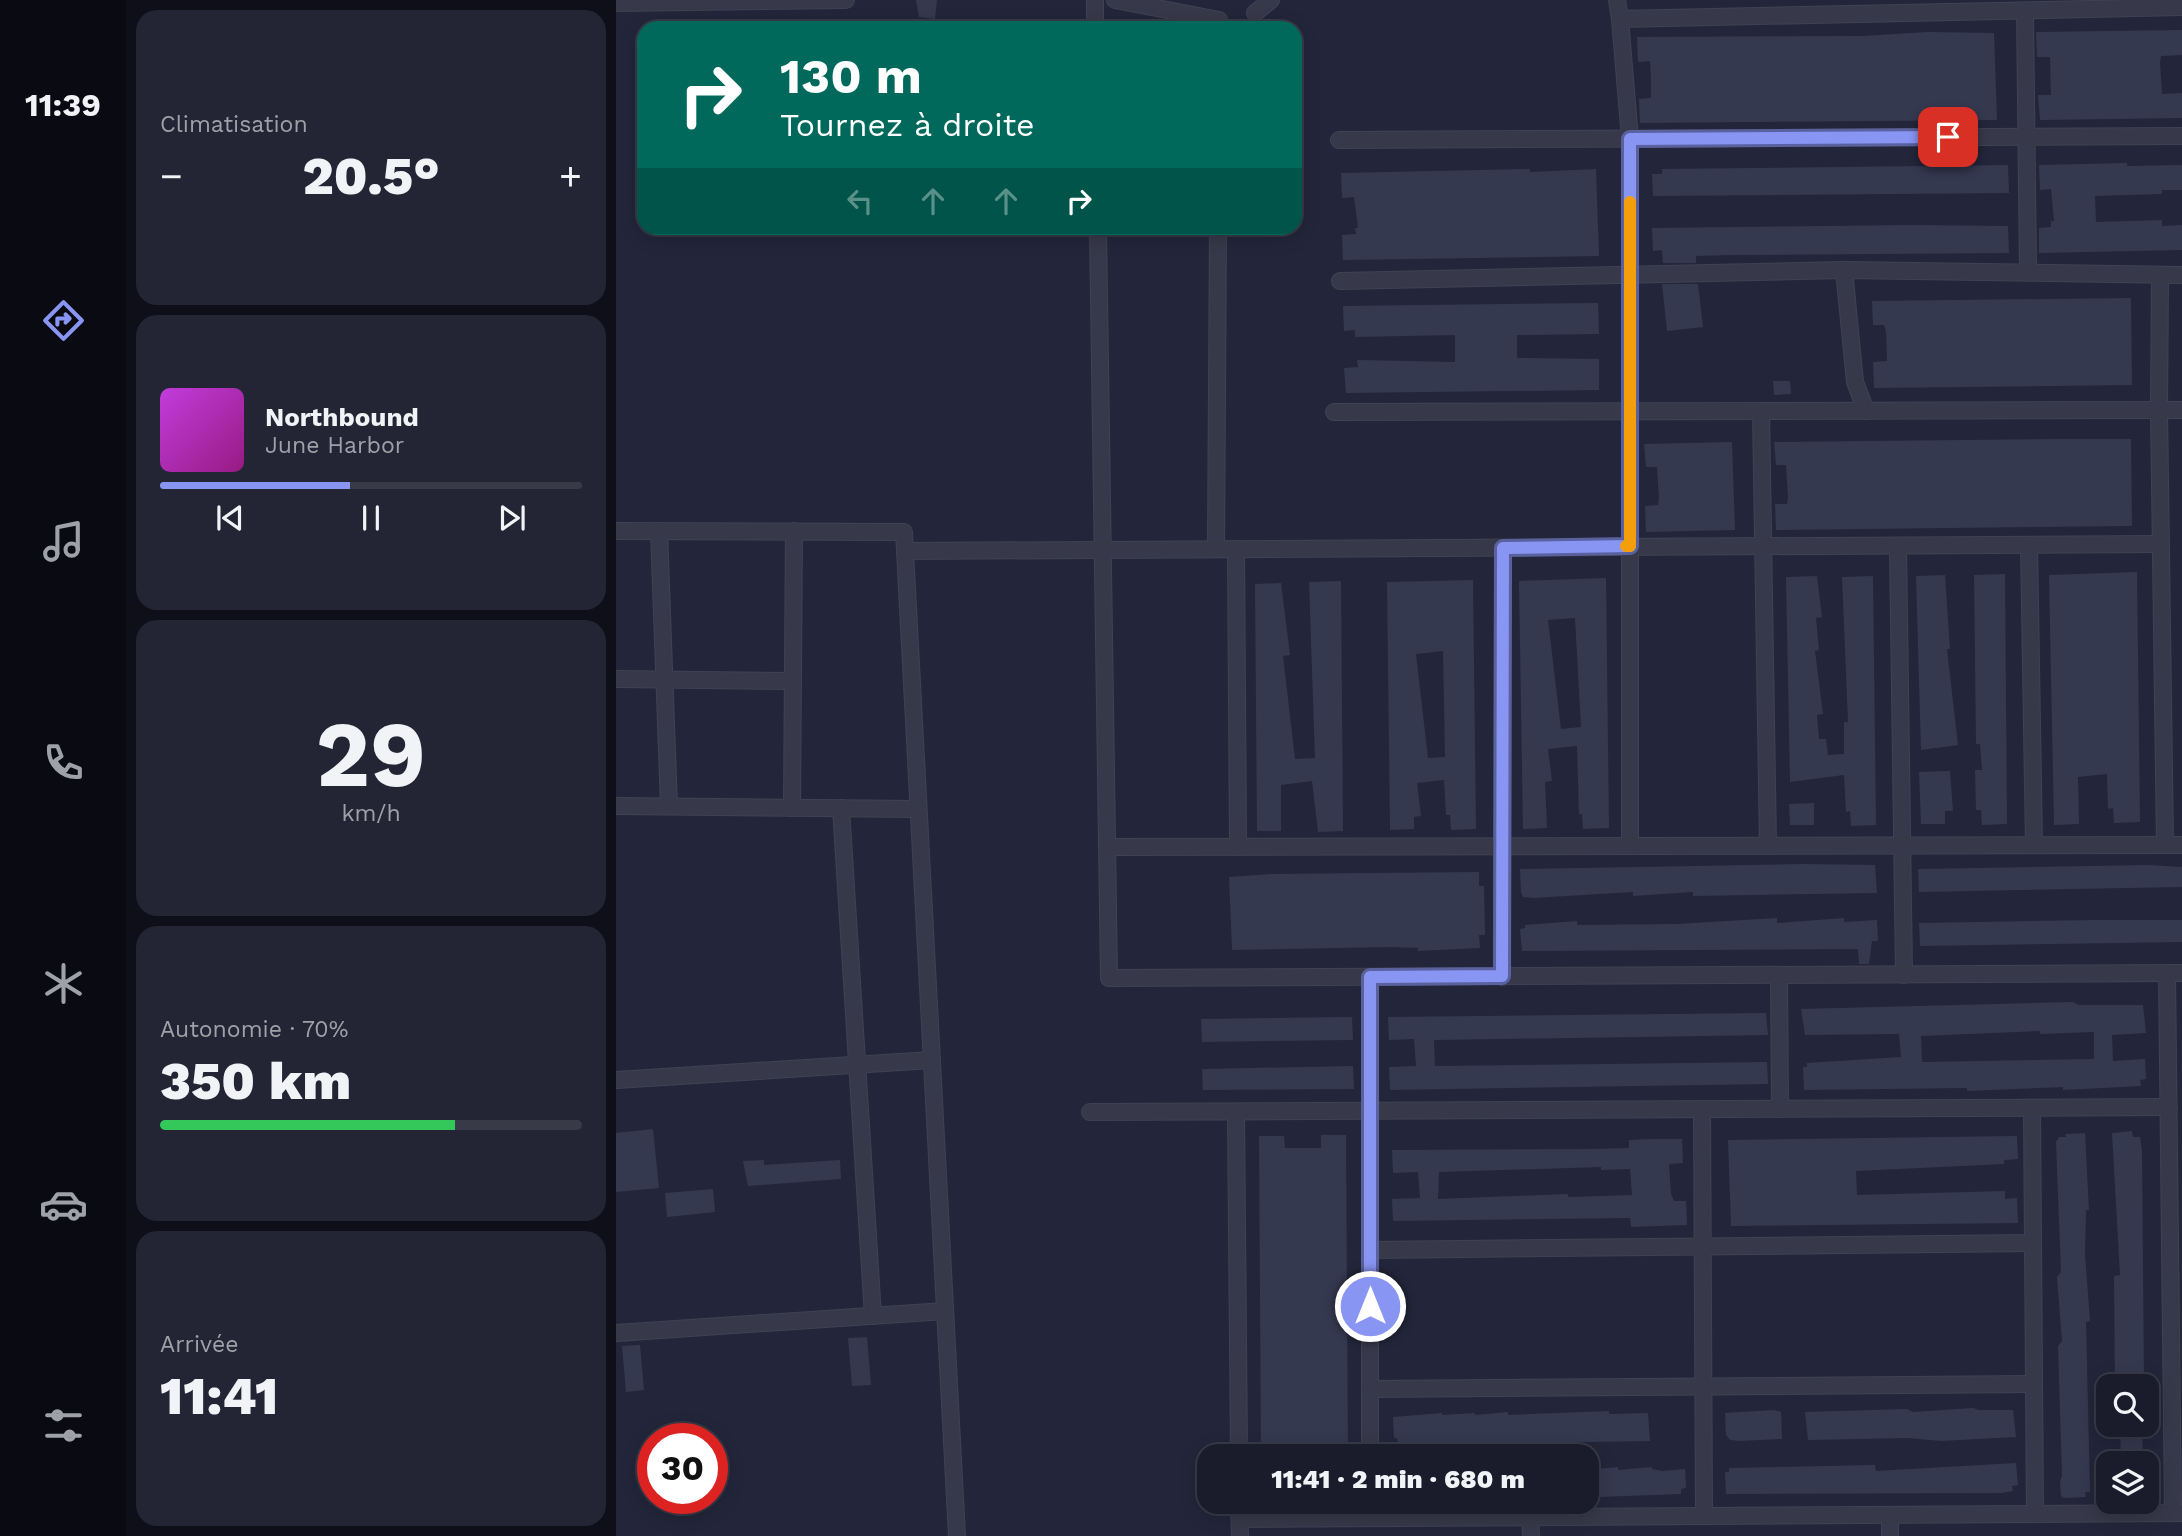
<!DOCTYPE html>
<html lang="fr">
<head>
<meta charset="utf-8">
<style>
	:root { --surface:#1a1c2c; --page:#232534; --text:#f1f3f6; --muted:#9fa1a9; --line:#383a48; --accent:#8995f3 }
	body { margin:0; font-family:"Work Sans",sans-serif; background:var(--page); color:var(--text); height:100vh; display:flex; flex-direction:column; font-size:26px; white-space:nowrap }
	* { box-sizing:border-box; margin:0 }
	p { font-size:23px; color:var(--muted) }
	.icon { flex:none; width:38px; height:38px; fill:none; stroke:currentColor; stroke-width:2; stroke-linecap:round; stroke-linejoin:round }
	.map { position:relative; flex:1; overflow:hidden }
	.panel { display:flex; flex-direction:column; gap:10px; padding:10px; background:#0e0f18; width:490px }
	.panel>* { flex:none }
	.top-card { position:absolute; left:21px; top:21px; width:665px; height:214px; border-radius:21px; box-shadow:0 4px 18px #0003,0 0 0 2px var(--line); background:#00695c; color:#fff; overflow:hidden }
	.tools { position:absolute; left:1480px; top:1374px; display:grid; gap:14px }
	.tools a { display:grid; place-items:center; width:63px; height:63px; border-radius:14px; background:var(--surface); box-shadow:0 4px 18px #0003,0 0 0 2px var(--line); font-size:35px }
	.speed { position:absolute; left:21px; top:1423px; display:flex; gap:14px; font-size:35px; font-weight:700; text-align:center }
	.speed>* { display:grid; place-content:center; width:91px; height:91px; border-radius:50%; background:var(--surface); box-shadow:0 4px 18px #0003,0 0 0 2px var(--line); line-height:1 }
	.speed .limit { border:10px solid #d22; background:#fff; color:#111 }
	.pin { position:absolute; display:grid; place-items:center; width:60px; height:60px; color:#fff; margin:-30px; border-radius:14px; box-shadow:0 4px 10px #0006 }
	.me { position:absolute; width:77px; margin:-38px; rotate:0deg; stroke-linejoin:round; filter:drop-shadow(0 0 5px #0008) }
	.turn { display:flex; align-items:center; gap:24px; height:147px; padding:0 28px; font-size:32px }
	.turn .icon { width:91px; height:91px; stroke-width:2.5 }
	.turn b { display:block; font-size:49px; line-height:60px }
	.lanes { display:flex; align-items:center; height:66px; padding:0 28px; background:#0003; justify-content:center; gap:35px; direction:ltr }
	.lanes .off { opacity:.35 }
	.big { font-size:52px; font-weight:800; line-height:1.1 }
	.panel .widget { flex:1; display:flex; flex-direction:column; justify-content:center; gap:10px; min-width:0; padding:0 24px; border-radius:21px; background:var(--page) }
	.panel .dial { align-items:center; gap:0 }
	.dial b { font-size:91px; line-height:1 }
	.song { display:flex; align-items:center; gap:21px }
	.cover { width:84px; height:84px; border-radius:10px; background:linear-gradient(135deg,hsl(290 70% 55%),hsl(310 70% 35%)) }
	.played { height:7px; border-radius:4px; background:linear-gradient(90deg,var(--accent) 45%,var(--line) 45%) }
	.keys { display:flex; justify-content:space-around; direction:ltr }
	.heat { display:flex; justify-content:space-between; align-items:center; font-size:38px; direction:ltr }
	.charge { height:10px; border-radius:5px; background:linear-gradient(90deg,#34c759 70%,var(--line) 0) }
	.trip { position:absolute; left:581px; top:1444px; width:402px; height:70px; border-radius:21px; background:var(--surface); box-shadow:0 4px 18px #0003,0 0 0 2px var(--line); font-weight:800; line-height:70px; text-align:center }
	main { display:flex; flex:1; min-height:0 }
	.tab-bar { display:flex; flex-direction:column; width:126px; justify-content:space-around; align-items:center; background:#0a0b12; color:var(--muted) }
	.tab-bar .icon { width:49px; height:49px }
	.tab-bar .active { color:var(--accent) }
	.tab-bar b { font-size:32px; color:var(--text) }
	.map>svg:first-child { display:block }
	.building { fill:#353950; fill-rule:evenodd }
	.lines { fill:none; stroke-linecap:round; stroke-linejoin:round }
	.minor-casing { stroke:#404253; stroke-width:18 }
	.minor { stroke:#37394a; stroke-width:16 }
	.route-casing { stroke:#59619e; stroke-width:18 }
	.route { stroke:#8995f3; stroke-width:12 }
	.slow { stroke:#f59e0b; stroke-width:12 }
</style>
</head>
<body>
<main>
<nav class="tab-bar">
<b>11:39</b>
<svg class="icon active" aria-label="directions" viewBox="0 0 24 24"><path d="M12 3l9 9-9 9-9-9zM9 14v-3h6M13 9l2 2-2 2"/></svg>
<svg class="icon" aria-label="music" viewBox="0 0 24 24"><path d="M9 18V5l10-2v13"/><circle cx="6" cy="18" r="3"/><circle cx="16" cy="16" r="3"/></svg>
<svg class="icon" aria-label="phone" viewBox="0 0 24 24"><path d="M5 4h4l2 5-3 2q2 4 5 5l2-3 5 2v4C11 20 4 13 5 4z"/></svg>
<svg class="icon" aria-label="climate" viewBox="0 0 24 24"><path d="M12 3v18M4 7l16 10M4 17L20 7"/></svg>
<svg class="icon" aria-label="car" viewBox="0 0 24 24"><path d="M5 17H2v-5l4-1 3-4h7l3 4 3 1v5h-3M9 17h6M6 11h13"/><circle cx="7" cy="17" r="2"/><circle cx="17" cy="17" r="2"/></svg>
<svg class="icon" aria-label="filters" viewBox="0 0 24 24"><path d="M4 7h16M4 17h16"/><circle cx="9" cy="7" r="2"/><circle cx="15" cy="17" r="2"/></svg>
</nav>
<section class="panel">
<div class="widget"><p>Climatisation</p>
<div class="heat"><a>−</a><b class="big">20.5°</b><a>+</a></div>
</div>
<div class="widget">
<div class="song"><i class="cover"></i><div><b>Northbound</b><p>June Harbor</p></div></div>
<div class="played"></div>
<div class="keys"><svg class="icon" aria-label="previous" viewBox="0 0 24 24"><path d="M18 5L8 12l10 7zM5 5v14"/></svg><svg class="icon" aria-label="pause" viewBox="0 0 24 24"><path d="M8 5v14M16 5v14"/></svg><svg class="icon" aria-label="next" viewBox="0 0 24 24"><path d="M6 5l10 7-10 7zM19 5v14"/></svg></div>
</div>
<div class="widget dial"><b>29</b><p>km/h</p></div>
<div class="widget"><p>Autonomie · 70%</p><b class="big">350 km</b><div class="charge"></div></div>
<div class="widget"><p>Arrivée</p><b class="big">11:41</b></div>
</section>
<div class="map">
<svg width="1566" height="1536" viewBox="0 0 1566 1536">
	<rect width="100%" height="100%" fill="#23263a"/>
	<g class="building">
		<polygon points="300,0 321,0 319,19 303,17"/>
		<polygon points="1566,30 1566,55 1545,56 1544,63 1546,94 1566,93 1566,118 1424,120 1422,95 1435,95 1434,57 1421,57 1420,32"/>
		<polygon points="1312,32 1378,33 1381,120 1024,123 1023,99 1035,98 1035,79 1034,61 1022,62 1021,37 1246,36"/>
		<polygon points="1511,163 1511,166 1566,165 1566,190 1546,190 1546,194 1479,196 1480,222 1546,220 1546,226 1566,225 1566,250 1423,253 1423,228 1435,227 1435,221 1438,221 1435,189 1424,190 1423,165"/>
		<polygon points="1392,165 1393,193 1037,196 1036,174 1046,174 1046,169"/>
		<polygon points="914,169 914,172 980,169 983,256 727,260 726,235 740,234 739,228 742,228 738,197 726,198 725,173"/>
		<polygon points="1298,225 1392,226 1393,253 1114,255 1080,256 1080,263 1047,263 1046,250 1037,251 1036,228"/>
		<polygon points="1046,284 1082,284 1087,327 1051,331"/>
		<polygon points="1515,298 1516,385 1258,388 1257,362 1271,361 1270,332 1268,325 1257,325 1256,301"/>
		<polygon points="982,303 983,334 901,335 901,358 983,359 983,390 730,393 728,368 742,367 741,360 839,362 839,335 739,337 739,330 728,331 727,306"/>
		<polygon points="1157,381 1174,381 1175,394 1158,395"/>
		<polygon points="1448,439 1515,439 1516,526 1160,530 1159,504 1171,504 1172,498 1170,465 1160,465 1158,442"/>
		<polygon points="1116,442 1119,530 1030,532 1029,506 1042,505 1043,499 1041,467 1030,467 1028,444"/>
		<polygon points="1521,572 1524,822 1498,823 1497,808 1492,809 1491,774 1462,777 1463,824 1438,825 1433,575"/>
		<polygon points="1389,574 1391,824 1366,825 1365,810 1360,810 1359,770 1366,770 1364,744 1360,744 1358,575"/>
		<polygon points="1329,575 1334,649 1331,649 1342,745 1305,750 1300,576"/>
		<polygon points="1201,576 1206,617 1200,618 1203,650 1199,651 1207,714 1201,715 1203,739 1210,739 1212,755 1228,754 1228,722 1232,722 1226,577 1257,576 1260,825 1235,826 1234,811 1230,812 1228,775 1174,782 1170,577"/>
		<path d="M990,578L993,828L967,829L966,814H963L961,746L932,749L936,781L929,782L931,828L907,829L903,581ZM959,618L965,727L945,729L932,620Z"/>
		<path d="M857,580L860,829L835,830L834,815H830L828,780L801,783L805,816L798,817V829L774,830L771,582ZM827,651L829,757L812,758L800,654Z"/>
		<polygon points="725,581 727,831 702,832 696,781 665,785 665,831 641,831 639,584 665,583 674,655 667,656 679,759 699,758 693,582"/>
		<polygon points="1334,771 1337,811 1329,811 1329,824 1305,824 1303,772"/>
		<polygon points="1198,803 1198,825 1174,825 1173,804"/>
		<polygon points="1186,864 1259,865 1261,893 1077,896 1077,892 1017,896 1017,892 917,898 907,897 905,892 904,869"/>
		<polygon points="1532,865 1566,867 1566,887 1303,892 1302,869"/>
		<polygon points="863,872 863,886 868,886 869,935 863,935 864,948 802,951 802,948 776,947 616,950 613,877 655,874"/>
		<polygon points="1161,918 1161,923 1228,918 1228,922 1261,920 1262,941 1256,941 1253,964 1243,964 1242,949 906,951 904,929 909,928 909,925 961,921 961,925 1061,924"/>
		<polygon points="1480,920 1566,920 1566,942 1304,946 1303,923"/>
		<path d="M1457,1002L1463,1005H1527L1530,1033L1496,1035L1497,1061L1529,1059L1530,1079L1524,1080L1525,1086L1447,1090V1087L1351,1091V1088L1188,1090L1187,1067H1191V1063L1285,1057L1283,1034L1189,1035L1185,1009ZM1424,1031V1034L1478,1032V1059L1306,1062L1305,1036Z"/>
		<polygon points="1150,1013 1152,1035 818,1040 819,1066 1151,1062 1152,1084 774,1090 773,1067 800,1066 798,1039 773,1040 772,1017"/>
		<polygon points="736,1017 737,1040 586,1042 585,1019"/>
		<polygon points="737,1066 738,1089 587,1090 586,1069"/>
		<polygon points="37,1129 43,1188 0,1192 0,1133"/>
		<polygon points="1516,1131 1517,1137 1524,1137 1526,1151 1528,1386 1499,1386 1498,1276 1504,1275 1496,1133"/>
		<polygon points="1469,1133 1473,1210 1470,1210 1469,1254 1474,1321 1470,1322 1474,1492 1469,1492 1470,1497 1448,1498 1445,1496 1444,1481 1446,1476 1442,1346 1446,1341 1441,1277 1445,1272 1440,1142 1443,1137 1450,1137 1449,1134"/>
		<polygon points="705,1135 730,1135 732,1456 645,1456 643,1136 668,1136 669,1148 705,1148"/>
		<polygon points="1401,1136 1402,1159 1388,1160 1388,1164 1240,1171 1241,1195 1389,1191 1389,1199 1401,1198 1402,1223 1115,1226 1112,1140"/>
		<path d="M1036,1139H1066L1067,1163L1053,1164L1055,1194L1058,1201H1070L1071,1225L1015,1227L1014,1218L777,1221L776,1199L804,1198L802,1172L777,1173L776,1150L977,1149L1013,1148V1140ZM985,1167V1170L1014,1169L1016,1195L952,1197V1194L822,1199L823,1172Z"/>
		<polygon points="148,1160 148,1165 224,1160 225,1179 132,1186 127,1161"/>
		<polygon points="97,1189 99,1212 51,1217 49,1193"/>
		<polygon points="251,1337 255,1385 236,1386 232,1338"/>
		<polygon points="24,1345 28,1390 10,1392 6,1346"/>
		<polygon points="1357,1408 1363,1410 1397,1410 1400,1437 1325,1441 1292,1438 1192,1440 1189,1412 1291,1409 1297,1412"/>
		<polygon points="1158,1410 1165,1412 1166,1439 1124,1441 1114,1440 1110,1435 1109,1413"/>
		<polygon points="993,1411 993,1414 1032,1413 1034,1441 792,1445 782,1444 781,1438 778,1438 777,1417 826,1413 826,1415 859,1413 859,1415 892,1412 892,1415"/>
		<polygon points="1526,1424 1527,1459 1505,1461 1504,1426"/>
		<polygon points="1400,1463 1402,1485 1396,1486 1397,1491 1386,1493 1110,1494 1109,1472 1113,1472 1113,1468 1259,1465 1260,1471"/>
		<polygon points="1002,1467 1002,1470 1036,1467 1036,1469 1046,1471 1069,1469 1070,1488 1065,1489 1065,1494 983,1497 980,1495 979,1473 983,1472 982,1469"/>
	</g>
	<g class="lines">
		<defs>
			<g id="minor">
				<polyline points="479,0 479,28"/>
				<polyline points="499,0 603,20 603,28"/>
				<polyline points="1001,0 1004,19 1566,7"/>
				<polyline points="0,3 230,0"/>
				<polyline points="1409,11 1412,271"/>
				<polyline points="639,13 655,0"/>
				<polyline points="1004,19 1014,139 1014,846"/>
				<polyline points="723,140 1566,136"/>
				<polyline points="482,228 493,978 1566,973"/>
				<polyline points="1228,270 1239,382 1250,411"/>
				<polyline points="1544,275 1543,410 1549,845"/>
				<polyline points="724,281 1228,270 1566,275"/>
				<polyline points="1145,411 1152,846"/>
				<polyline points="718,412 1566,410"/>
				<polyline points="0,531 288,532 341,1536"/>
				<polyline points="43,531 53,806"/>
				<polyline points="1413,545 1418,845"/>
				<polyline points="1282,546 1288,975"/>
				<polyline points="600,549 602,228"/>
				<polyline points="620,549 622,847"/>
				<polyline points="289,551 1545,544"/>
				<polyline points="0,679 177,681"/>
				<polyline points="0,806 302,809"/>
				<polyline points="176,808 178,531"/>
				<polyline points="225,808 257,1316"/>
				<polyline points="491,847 1566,845"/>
				<polyline points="1551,973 1557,1513"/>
				<polyline points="1163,975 1164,1109"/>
				<polyline points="754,977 754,1456"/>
				<polyline points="886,977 887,548"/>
				<polyline points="0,1080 316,1060"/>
				<polyline points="1416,1108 1419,1514"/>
				<polyline points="1086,1109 1088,1515"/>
				<polyline points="474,1112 1553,1107"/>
				<polyline points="620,1113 623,1456"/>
				<polyline points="754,1250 1417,1243"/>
				<polyline points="0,1333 329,1311"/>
				<polyline points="754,1389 1418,1384"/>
				<polyline points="623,1502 624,1536"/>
				<polyline points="1274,1515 1274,1536"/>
				<polyline points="914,1517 915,1536"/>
				<polyline points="624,1519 1566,1513"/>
			</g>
		</defs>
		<use href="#minor" class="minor-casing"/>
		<use href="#minor" class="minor"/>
	</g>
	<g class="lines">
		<defs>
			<polyline id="route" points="754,1306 754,977 886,976 887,548 1014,546 1014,139 1332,137"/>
		</defs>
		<use href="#route" class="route-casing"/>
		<use href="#route" class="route"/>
		<polyline class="slow" points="1010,546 1014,546 1014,202"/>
	</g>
</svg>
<div class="tools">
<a><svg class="icon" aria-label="search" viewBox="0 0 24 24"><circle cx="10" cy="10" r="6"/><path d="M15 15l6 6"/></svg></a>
<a><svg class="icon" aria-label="layers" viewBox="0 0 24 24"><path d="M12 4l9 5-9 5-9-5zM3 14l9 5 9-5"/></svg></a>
</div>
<div class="speed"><div class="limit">30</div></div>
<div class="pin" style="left:1332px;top:137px;background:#d93025"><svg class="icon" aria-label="arrive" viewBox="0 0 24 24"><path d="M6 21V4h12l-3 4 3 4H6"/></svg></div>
<svg class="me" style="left:754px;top:1306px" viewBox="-20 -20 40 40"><circle r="17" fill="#8995f3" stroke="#fff" stroke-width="3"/><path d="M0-11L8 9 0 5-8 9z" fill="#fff"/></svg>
<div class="trip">11:41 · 2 min · 680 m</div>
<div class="top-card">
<div class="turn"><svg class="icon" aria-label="right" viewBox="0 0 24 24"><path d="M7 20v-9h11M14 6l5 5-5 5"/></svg><div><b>130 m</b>Tournez à droite</div></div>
<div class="lanes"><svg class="icon off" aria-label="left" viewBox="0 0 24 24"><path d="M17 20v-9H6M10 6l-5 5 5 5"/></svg><svg class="icon off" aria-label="ahead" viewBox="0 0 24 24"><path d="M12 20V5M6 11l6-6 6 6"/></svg><svg class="icon off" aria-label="ahead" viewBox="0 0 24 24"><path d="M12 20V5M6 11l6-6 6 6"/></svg><svg class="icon" aria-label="right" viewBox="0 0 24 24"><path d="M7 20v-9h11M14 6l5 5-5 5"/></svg></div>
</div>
</div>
</main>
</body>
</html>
